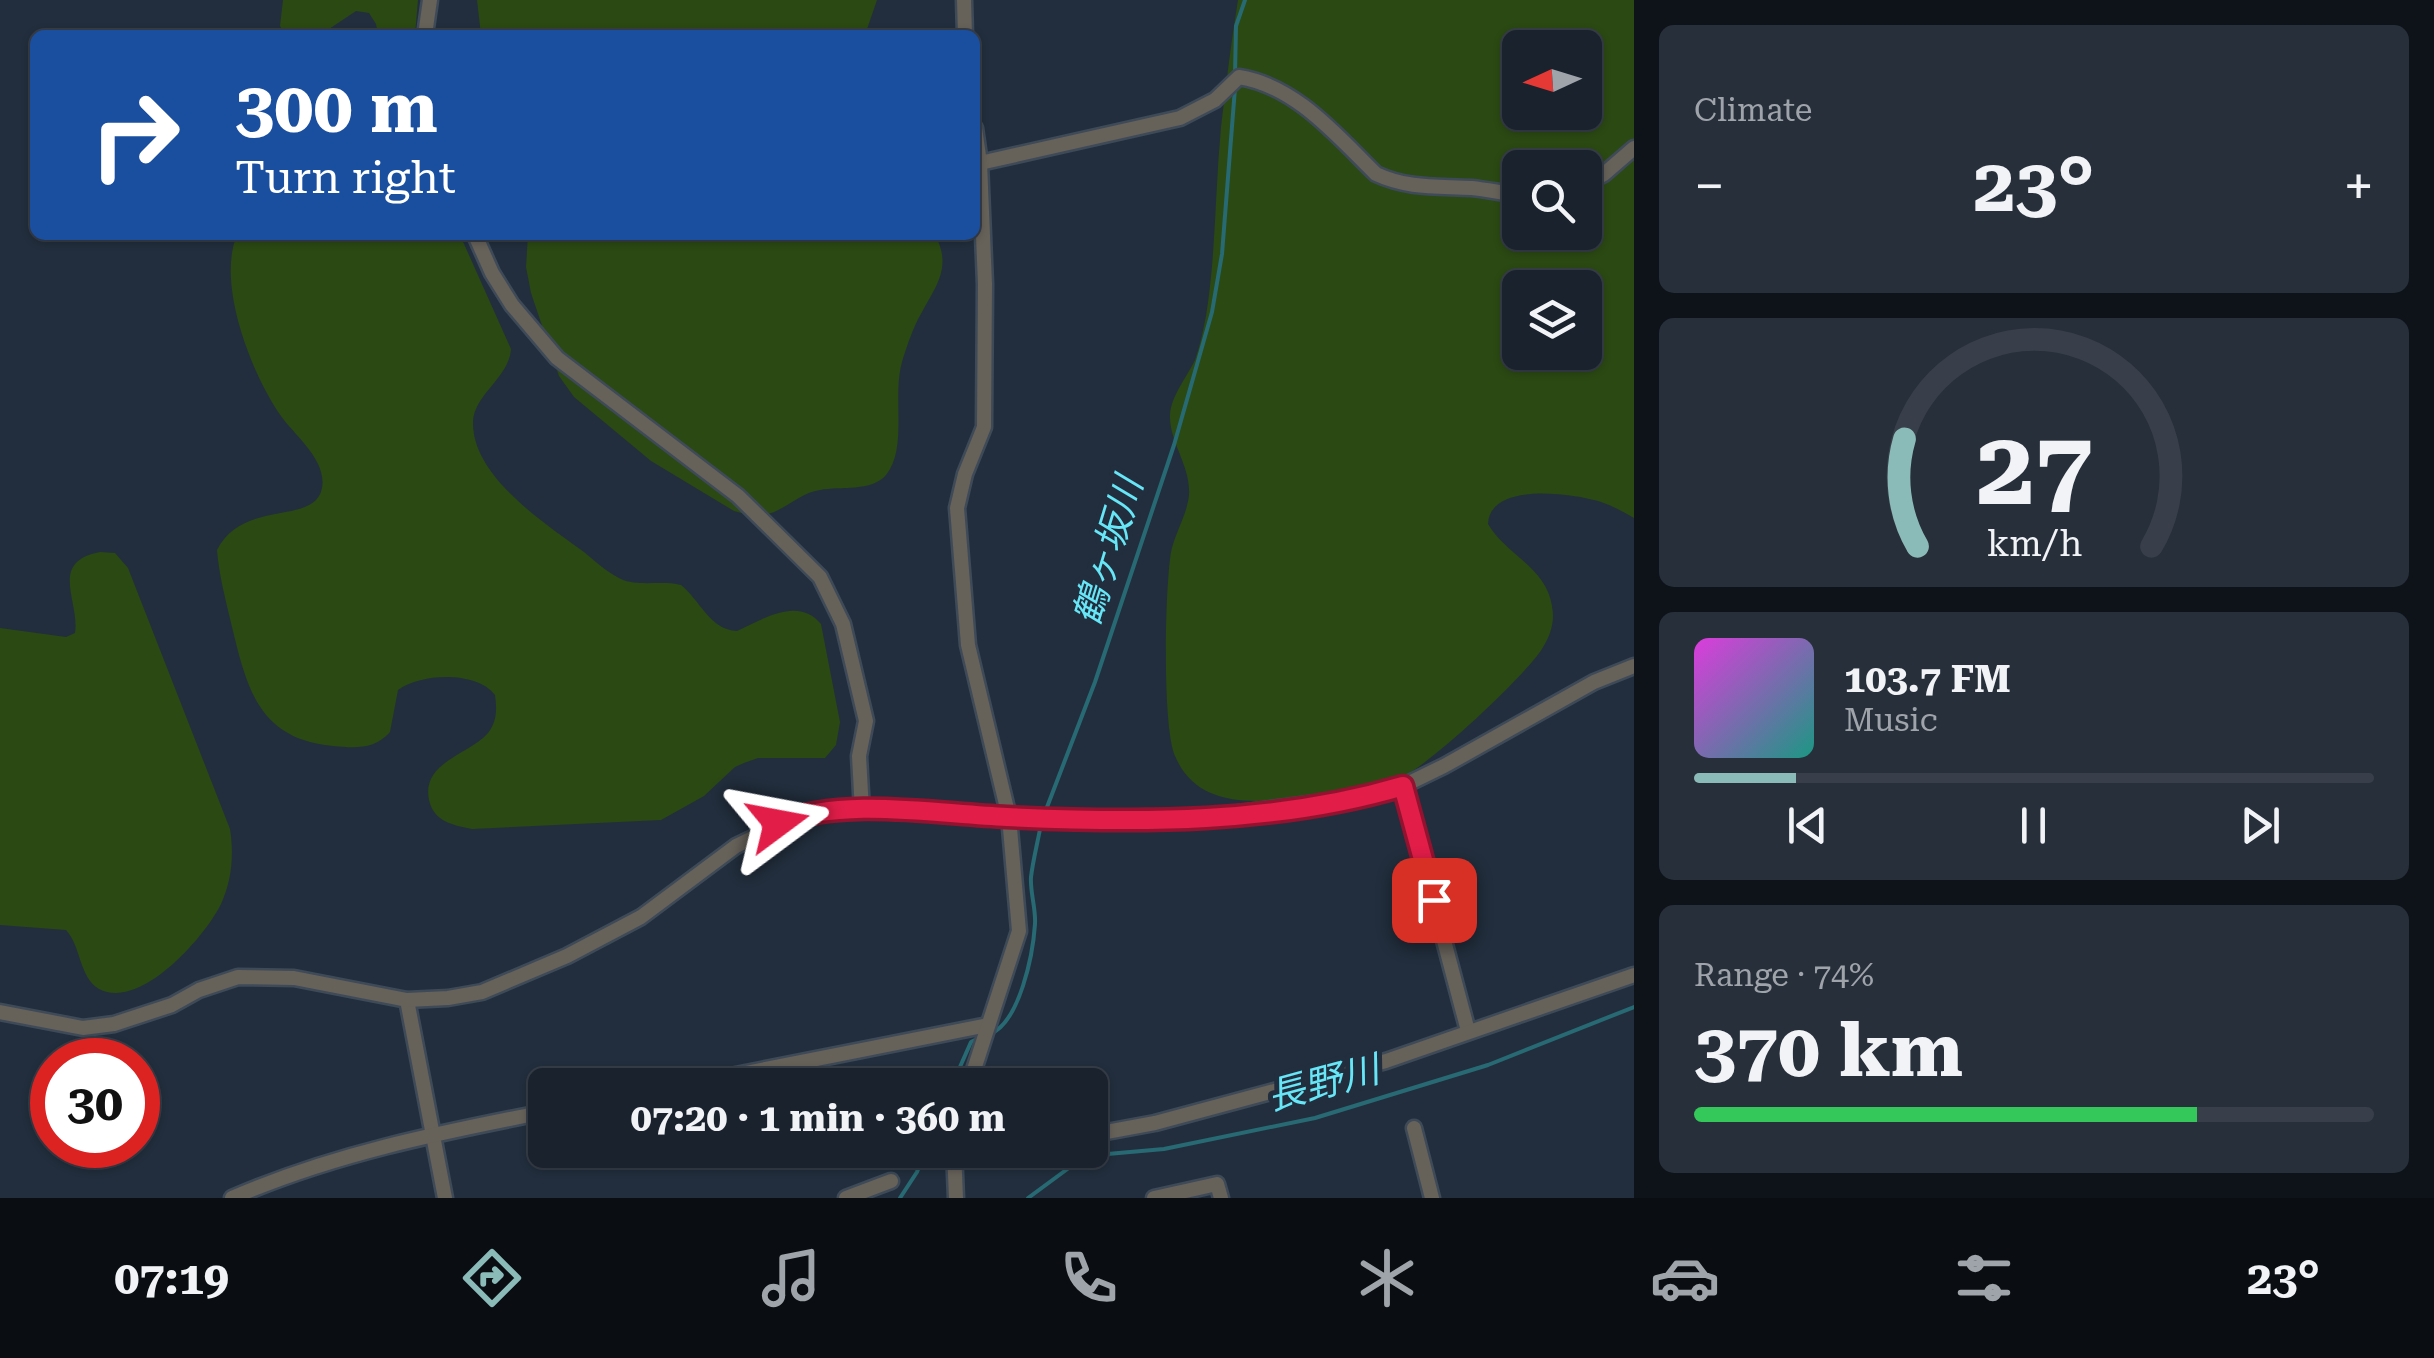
<!DOCTYPE html>
<html lang="en">
<head>
<meta charset="utf-8">
<style>
	:root { --surface:#1a222e; --page:#272f3a; --text:#f1f3f6; --muted:#9fa4aa; --line:#383f4a; --accent:#8bbbb9 }
	body { margin:0; font-family:"Roboto Serif","Noto Sans JP",serif; background:var(--page); color:var(--text); height:100vh; display:flex; flex-direction:column; font-size:38px; white-space:nowrap }
	* { box-sizing:border-box; margin:0 }
	p { font-size:32px; color:var(--muted) }
	.icon { flex:none; width:55px; height:55px; fill:none; stroke:currentColor; stroke-width:2; stroke-linecap:round; stroke-linejoin:round }
	.map { position:relative; flex:1; overflow:hidden }
	.side { display:flex; flex-direction:column; gap:25px; padding:25px; background:#0e1319; width:800px }
	.side>* { flex:none }
	.guide { position:absolute; left:30px; top:30px; width:950px; height:210px; border-radius:15px; box-shadow:0 2px 8px #0004,0 0 0 2px var(--line); background:#1a4fa0; color:#fff; overflow:hidden }
	.needle { width:65px; rotate:266deg }
	.buttons { position:absolute; left:1502px; top:30px; display:grid; gap:20px }
	.buttons a { display:grid; place-items:center; width:100px; height:100px; border-radius:15px; background:var(--surface); box-shadow:0 2px 8px #0004,0 0 0 2px var(--line); font-size:50px }
	.speed { position:absolute; left:30px; top:1038px; display:flex; gap:20px; font-size:50px; font-weight:700; text-align:center }
	.speed>* { display:grid; place-content:center; width:130px; height:130px; border-radius:50%; background:var(--surface); box-shadow:0 2px 8px #0004,0 0 0 2px var(--line); line-height:1 }
	.speed .limit { border:15px solid #d22; background:#fff; color:#111 }
	.pin { position:absolute; display:grid; place-items:center; width:85px; height:85px; color:#fff; margin:-42px; border-radius:20px; box-shadow:0 5px 15px #0006 }
	.me { position:absolute; width:110px; margin:-55px; rotate:77deg; stroke-linejoin:round; filter:drop-shadow(0 0 8px #0008) }
	.turn { display:flex; align-items:center; gap:35px; height:210px; padding:0 40px; font-size:45px }
	.turn .icon { width:130px; height:130px; stroke-width:2.5 }
	.turn b { display:block; font-size:70px; line-height:85px }
	.big { font-size:75px; font-weight:700; line-height:1.1 }
	.side .tile { flex:1; display:flex; flex-direction:column; justify-content:center; gap:15px; min-width:0; padding:0 35px; border-radius:15px; background:var(--page) }
	.side .dial { align-items:center; gap:0 }
	.dial svg { height:260px; overflow:visible; fill:none; stroke:var(--line); stroke-width:7; stroke-linecap:round; text-anchor:middle }
	.dial text { fill:var(--text); stroke:none }
	.song { display:flex; align-items:center; gap:30px }
	.cover { width:120px; height:120px; border-radius:15px; background:linear-gradient(135deg,hsl(300 70% 55%),hsl(170 70% 35%)) }
	.played { height:10px; border-radius:5px; background:linear-gradient(90deg,var(--accent) 15%,var(--line) 15%) }
	.keys { display:flex; justify-content:space-around; direction:ltr }
	.heat { display:flex; justify-content:space-between; align-items:center; font-size:55px; direction:ltr }
	.charge { height:15px; border-radius:8px; background:linear-gradient(90deg,#34c759 74%,var(--line) 0) }
	.trip { position:absolute; left:528px; top:1068px; width:580px; height:100px; border-radius:15px; background:var(--surface); box-shadow:0 2px 8px #0004,0 0 0 2px var(--line); font-weight:700; line-height:100px; text-align:center }
	.dock { display:flex; height:160px; justify-content:space-around; align-items:center; background:#0a0e12; color:var(--muted) }
	.dock .icon { width:70px; height:70px }
	.dock .current { color:var(--accent) }
	.dock b { font-size:45px; color:var(--text) }
	main { display:flex; flex:1; min-height:0 }
	.map>svg:first-child { display:block }
	.green { fill:#2b4913; fill-rule:evenodd }
	.lines { fill:none; stroke-linecap:round; stroke-linejoin:round }
	.stream { stroke:#276a73; stroke-width:4 }
	.street-casing { stroke:#3e4a58; stroke-width:19 }
	.street { stroke:#666159; stroke-width:14 }
	.route-casing { stroke:#92132f; stroke-width:25 }
	.route { stroke:#e11d48; stroke-width:18 }
	.labels { text-anchor:middle; dominant-baseline:central; stroke-width:10; stroke-linejoin:round; paint-order:stroke }
	.water-label { font-size:38px; font-style:italic; fill:#66e6f7; stroke:#222e3d }
</style>
</head>
<body>
<main>
<div class="map">
<svg width="1634" height="1198" viewBox="0 0 1634 1198">
	<rect width="100%" height="100%" fill="#222e3d"/>
	<g class="green">
		<polygon points="283,0 418,0 415,35 378,35 376,24 369,13 356,11 320,35 285,35 280,26"/>
		<polygon points="477,0 877,0 865,35 481,35"/>
		<path d="M1238,0H1634V518C1622,511 1611,505 1598,501C1569,493 1490,482 1488,524C1506,555 1546,567 1552,606C1555,621 1551,635 1542,649C1523,678 1435,760 1404,776C1378,789 1351,790 1323,794C1273,801 1200,816 1175,756C1162,725 1165,588 1171,552C1175,533 1187,515 1189,495C1191,466 1169,442 1170,415C1171,396 1187,377 1195,360C1200,346 1203,331 1206,316C1216,254 1215,190 1221,127C1226,85 1231,42 1238,0ZM1520,48H1585V112H1520ZM1520,168H1585V232H1520ZM1520,288H1585V352H1520Z"/>
		<path d="M237,235H294L316,242L327,235H460L511,349C509,378 474,394 473,422C472,477 546,524 584,552C595,561 608,573 621,579C638,587 662,580 681,585C700,600 710,630 737,631C763,619 798,596 821,624L840,722L836,745L825,758H758L744,763L735,767L704,796L661,820L472,829C453,825 434,822 429,800C421,762 469,755 488,733C497,722 497,709 495,695C477,671 421,673 398,690L390,732C374,750 355,748 333,746C259,739 247,689 232,627C226,601 219,576 217,550C243,498 315,526 322,488C327,460 295,436 281,416C252,375 216,284 237,235Z"/>
		<path d="M528,235H935C952,266 937,285 922,312C913,327 907,346 902,362C892,397 908,448 886,475C872,492 840,486 820,490C799,493 785,511 764,515C753,516 745,514 734,511L651,461L574,397L559,376L531,293L526,267Z"/>
		<path d="M100,552L115,553L128,568L230,829C234,854 232,880 221,904C205,937 140,1011 99,989C79,977 81,946 66,930L0,925V628L66,637L75,633C80,601 48,562 100,552Z"/>
	</g>
	<g class="lines">
		<g class="stream">
			<polyline points="1235,74 1236,26 1245,0"/>
			<polyline points="1044,815 1095,682 1174,445 1212,312 1222,254 1235,88"/>
			<path d="M990,1034C1020,1022 1033,954 1035,924C1036,908 1030,893 1031,877C1033,860 1038,841 1041,824"/>
			<polyline points="952,1085 971,1042 977,1039"/>
			<polyline points="900,1198 917,1172 925,1150"/>
			<polyline points="1028,1198 1085,1156 1164,1149 1315,1118 1488,1065 1634,1007"/>
		</g>
		<defs>
			<g id="street">
				<polyline points="964,0 965,35"/>
				<polyline points="425,35 430,0"/>
				<path d="M980,163L1180,118L1215,100L1239,77C1296,86 1337,136 1376,174C1408,189 1438,186 1472,188C1488,190 1504,193 1520,195"/>
				<polyline points="1585,184 1604,174 1634,148"/>
				<polyline points="475,235 492,273 512,305 557,358 738,496 820,577 843,624 866,721 859,756 862,811"/>
				<polyline points="1403,786 1468,1031"/>
				<polyline points="407,1000 445,1198"/>
				<polyline points="0,1012 83,1028 114,1024 172,1005 199,990 238,977 294,978 407,1000 448,998 482,992 567,956 641,917 736,846 798,816 822,812 921,811 1104,821 1202,818 1370,796 1403,786 1444,766 1594,682 1634,666"/>
				<polyline points="685,1085 988,1025"/>
				<polyline points="969,1085 1019,931 1009,817 968,645 957,508 965,474 984,427 985,284 980,163 975,128"/>
				<polyline points="1414,1128 1432,1198"/>
				<polyline points="1090,1135 1155,1123 1386,1061 1634,975"/>
				<polyline points="954,1150 956,1198"/>
				<polyline points="954,1162 1031,1150"/>
				<path d="M232,1198C333,1154 438,1133 545,1112"/>
				<polyline points="846,1198 891,1181"/>
				<polyline points="1154,1198 1217,1184 1221,1198"/>
			</g>
		</defs>
		<use href="#street" class="street-casing"/>
		<use href="#street" class="street"/>
	</g>
	<g class="lines">
		<defs>
			<path id="route" d="M778,823C846,797 935,814 1007,817C1138,823 1275,824 1403,786L1434,900"/>
		</defs>
		<use href="#route" class="route-casing"/>
		<use href="#route" class="route"/>
	</g>
	<g class="labels">
		<g class="water-label">
			<text transform="translate(1108 551) rotate(-73)">鶴ヶ坂川</text>
			<text transform="translate(1323 1083) rotate(-15)">長野川</text>
		</g>
	</g>
</svg>
<div class="buttons">
<a><svg class="needle" viewBox="-14 -14 28 28"><path d="M0-13l5 13h-10z" fill="#e53935"/><path d="M0 13l5-13h-10z" fill="#9fa4aa"/></svg></a>
<a><svg class="icon" aria-label="search" viewBox="0 0 24 24"><circle cx="10" cy="10" r="6"/><path d="M15 15l6 6"/></svg></a>
<a><svg class="icon" aria-label="layers" viewBox="0 0 24 24"><path d="M12 4l9 5-9 5-9-5zM3 14l9 5 9-5"/></svg></a>
</div>
<div class="speed"><div class="limit">30</div></div>
<div class="pin" style="left:1434px;top:900px;background:#d93025"><svg class="icon" aria-label="arrive" viewBox="0 0 24 24"><path d="M6 21V4h12l-3 4 3 4H6"/></svg></div>
<svg class="me" style="left:778px;top:823px" viewBox="-20 -20 40 40"><path d="M0-17L14 15 0 8-14 15z" fill="#e11d48" stroke="#fff" stroke-width="4"/></svg>
<div class="trip">07:20 · 1 min · 360 m</div>
<div class="guide">
<div class="turn"><svg class="icon" aria-label="right" viewBox="0 0 24 24"><path d="M7 20v-9h11M14 6l5 5-5 5"/></svg><div><b>300 m</b>Turn right</div></div>
</div>
</div>
<section class="side">
<div class="tile"><p>Climate</p>
<div class="heat"><a>−</a><b class="big">23°</b><a>+</a></div>
</div>
<div class="tile dial"><svg viewBox="0 0 100 80">
<path d="M14 69A42 42 0 1 1 86 69"/>
<path d="M14 69A42 42 0 0 1 10 36" stroke="#8bbbb9"/>
<text x="50" y="56" font-size="32" font-weight="700">27</text>
<text x="50" y="72" font-size="11">km/h</text>
</svg></div>
<div class="tile">
<div class="song"><i class="cover"></i><div><b>103.7 FM</b><p>Music</p></div></div>
<div class="played"></div>
<div class="keys"><svg class="icon" aria-label="previous" viewBox="0 0 24 24"><path d="M18 5L8 12l10 7zM5 5v14"/></svg><svg class="icon" aria-label="pause" viewBox="0 0 24 24"><path d="M8 5v14M16 5v14"/></svg><svg class="icon" aria-label="next" viewBox="0 0 24 24"><path d="M6 5l10 7-10 7zM19 5v14"/></svg></div>
</div>
<div class="tile"><p>Range · 74%</p><b class="big">370 km</b><div class="charge"></div></div>
</section>
</main>
<nav class="dock">
<b>07:19</b>
<svg class="icon current" aria-label="directions" viewBox="0 0 24 24"><path d="M12 3l9 9-9 9-9-9zM9 14v-3h6M13 9l2 2-2 2"/></svg>
<svg class="icon" aria-label="music" viewBox="0 0 24 24"><path d="M9 18V5l10-2v13"/><circle cx="6" cy="18" r="3"/><circle cx="16" cy="16" r="3"/></svg>
<svg class="icon" aria-label="phone" viewBox="0 0 24 24"><path d="M5 4h4l2 5-3 2q2 4 5 5l2-3 5 2v4C11 20 4 13 5 4z"/></svg>
<svg class="icon" aria-label="climate" viewBox="0 0 24 24"><path d="M12 3v18M4 7l16 10M4 17L20 7"/></svg>
<svg class="icon" aria-label="car" viewBox="0 0 24 24"><path d="M5 17H2v-5l4-1 3-4h7l3 4 3 1v5h-3M9 17h6M6 11h13"/><circle cx="7" cy="17" r="2"/><circle cx="17" cy="17" r="2"/></svg>
<svg class="icon" aria-label="filters" viewBox="0 0 24 24"><path d="M4 7h16M4 17h16"/><circle cx="9" cy="7" r="2"/><circle cx="15" cy="17" r="2"/></svg>
<b>23°</b>
</nav>
</body>
</html>
